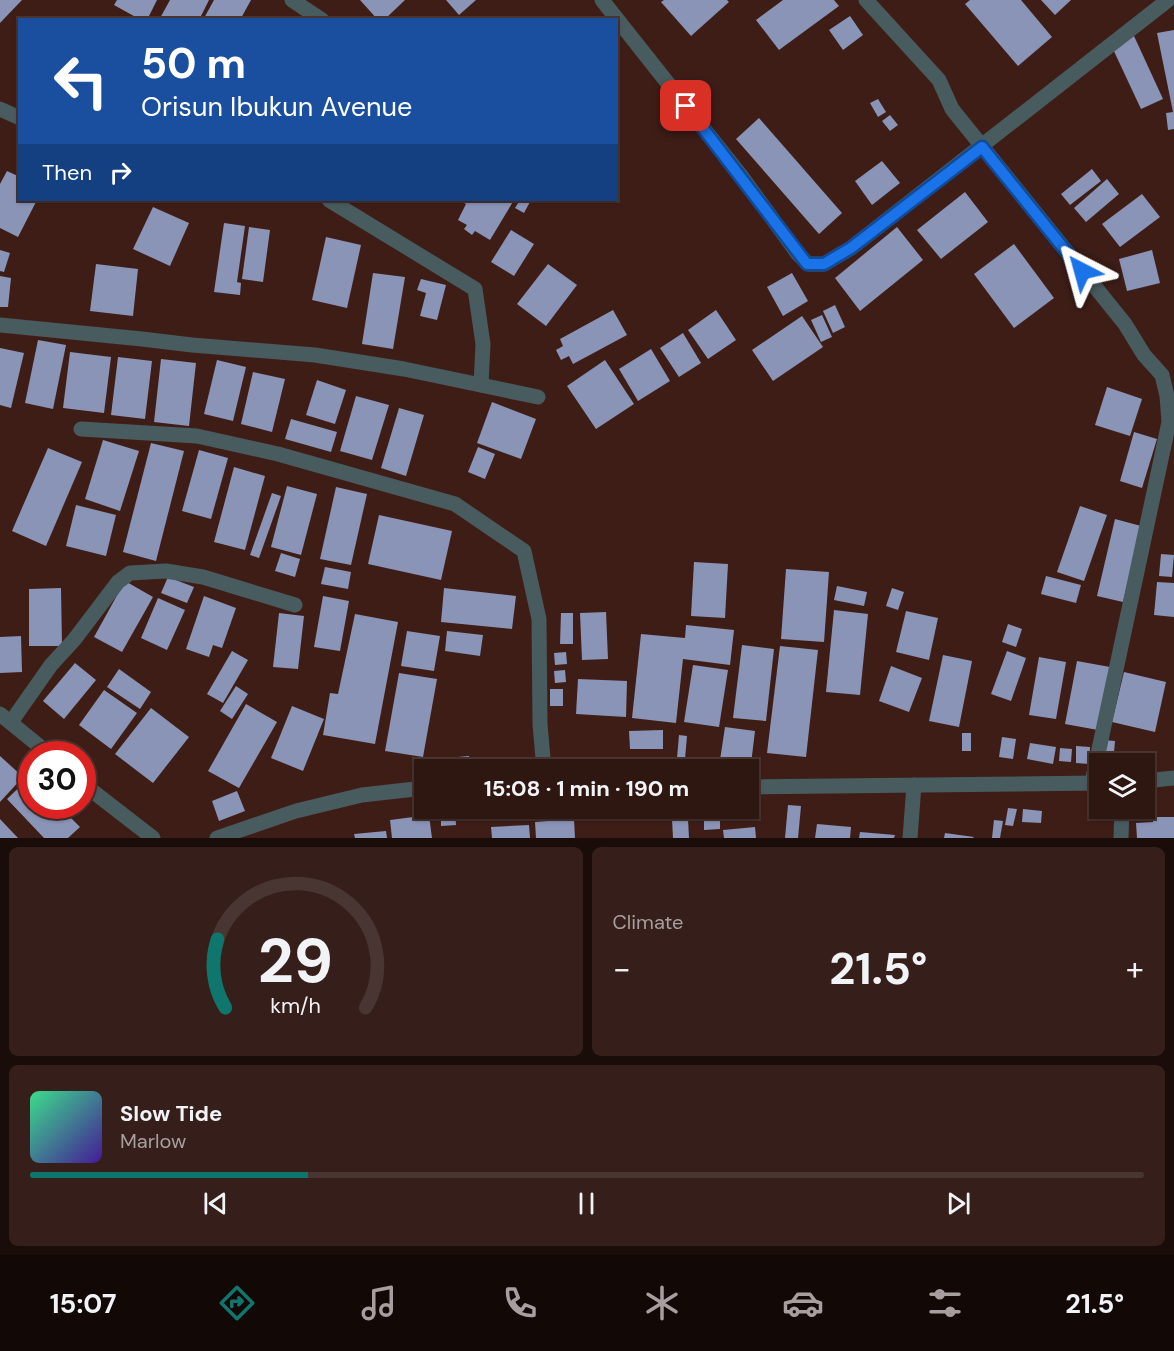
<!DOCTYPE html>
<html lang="en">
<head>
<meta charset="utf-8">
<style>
	:root { --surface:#2e1611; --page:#361f1a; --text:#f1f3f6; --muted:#a79f9f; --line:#493531; --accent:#0f766e }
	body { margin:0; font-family:"DM Sans",sans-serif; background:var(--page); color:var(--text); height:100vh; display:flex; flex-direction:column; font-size:22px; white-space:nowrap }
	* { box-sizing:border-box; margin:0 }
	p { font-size:20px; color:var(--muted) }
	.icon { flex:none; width:33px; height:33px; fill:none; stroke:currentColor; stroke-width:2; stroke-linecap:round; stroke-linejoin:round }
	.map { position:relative; height:838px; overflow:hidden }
	.details { display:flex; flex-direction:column; gap:9px; padding:9px; background:#190c09; flex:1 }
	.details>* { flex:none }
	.top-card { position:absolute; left:18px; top:18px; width:600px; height:183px; border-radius:0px; box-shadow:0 2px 4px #0004,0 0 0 2px var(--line); background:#1a4fa0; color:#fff; overflow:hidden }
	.fabs { position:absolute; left:1089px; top:753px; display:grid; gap:12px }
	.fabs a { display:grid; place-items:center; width:66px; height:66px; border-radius:0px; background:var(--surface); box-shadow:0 2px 4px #0004,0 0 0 2px var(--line); font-size:30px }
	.speed { position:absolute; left:18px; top:741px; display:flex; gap:12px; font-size:30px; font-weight:700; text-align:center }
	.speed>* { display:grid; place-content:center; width:78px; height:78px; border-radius:50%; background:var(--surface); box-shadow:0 2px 4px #0004,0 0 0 2px var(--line); line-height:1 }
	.speed .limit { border:9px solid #d22; background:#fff; color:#111 }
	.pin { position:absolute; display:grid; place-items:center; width:51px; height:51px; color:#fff; margin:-26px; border-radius:12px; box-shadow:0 3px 9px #0006 }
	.me { position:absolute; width:66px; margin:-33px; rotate:321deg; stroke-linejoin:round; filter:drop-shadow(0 0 4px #0008) }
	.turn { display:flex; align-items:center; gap:21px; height:126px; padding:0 24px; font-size:27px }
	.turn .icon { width:78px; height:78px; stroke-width:2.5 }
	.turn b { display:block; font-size:42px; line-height:51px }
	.then { display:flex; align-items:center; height:57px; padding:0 24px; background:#0003; gap:12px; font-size:22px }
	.big { font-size:45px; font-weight:700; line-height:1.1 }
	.details .card { flex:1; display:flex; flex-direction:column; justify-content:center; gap:9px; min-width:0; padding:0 21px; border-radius:9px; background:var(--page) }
	.details .dial { align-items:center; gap:0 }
	.dial svg { height:156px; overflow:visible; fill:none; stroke:var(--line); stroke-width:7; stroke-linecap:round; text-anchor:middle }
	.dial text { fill:var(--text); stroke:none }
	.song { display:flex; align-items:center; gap:18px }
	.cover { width:72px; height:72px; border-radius:9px; background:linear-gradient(135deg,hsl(150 70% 55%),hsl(260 70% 35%)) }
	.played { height:6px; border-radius:3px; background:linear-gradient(90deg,var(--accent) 25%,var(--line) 25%) }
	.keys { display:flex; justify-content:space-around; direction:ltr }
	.heat { display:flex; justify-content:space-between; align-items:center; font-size:33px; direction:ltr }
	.details .tiles { flex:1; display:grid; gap:9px; grid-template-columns:1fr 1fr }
	.card:last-child { grid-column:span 2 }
	.trip { position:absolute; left:414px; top:759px; width:345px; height:60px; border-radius:0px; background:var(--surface); box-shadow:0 2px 4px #0004,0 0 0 2px var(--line); font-weight:700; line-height:60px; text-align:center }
	.menu { display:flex; height:96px; justify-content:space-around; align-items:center; background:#120907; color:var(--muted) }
	.menu .icon { width:42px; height:42px }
	.menu .on { color:var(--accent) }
	.menu b { font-size:27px; color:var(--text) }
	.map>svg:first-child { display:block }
	.building { fill:#8994b7 }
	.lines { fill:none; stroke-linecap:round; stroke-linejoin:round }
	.street { stroke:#485b5e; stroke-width:15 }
	.route-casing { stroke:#114b97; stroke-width:15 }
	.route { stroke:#1a73e8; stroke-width:10 }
</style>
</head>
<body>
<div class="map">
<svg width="1174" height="838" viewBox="0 0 1174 838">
	<rect width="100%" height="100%" fill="#3e1d17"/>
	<g class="building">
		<polygon points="0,0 22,0 0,23"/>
		<polygon points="117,0 157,0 147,20 141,20 114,5"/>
		<polygon points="170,0 209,0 199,20 159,20"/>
		<polygon points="214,0 251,0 240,20 203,20"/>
		<polygon points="360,0 405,0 384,20 378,20"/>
		<polygon points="446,0 476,0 459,15"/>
		<polygon points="664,0 727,0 729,2 691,36 661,2"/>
		<polygon points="783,0 834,0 839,6 779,50 756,20"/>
		<polygon points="970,0 1021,0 1052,37 1018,66 965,4"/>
		<polygon points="1041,0 1071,0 1055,15"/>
		<polygon points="850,16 863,35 843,50 829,30"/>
		<polygon points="1174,30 1174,129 1168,130 1166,113 1173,112 1157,33"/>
		<polygon points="1134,36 1163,99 1141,109 1112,47"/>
		<polygon points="878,99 886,112 878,117 870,103"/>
		<polygon points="890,115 898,125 890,131 882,121"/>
		<polygon points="759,118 842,213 819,234 736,139"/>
		<polygon points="882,161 900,183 872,205 855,181"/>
		<polygon points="1092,169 1101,181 1070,205 1061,194"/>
		<polygon points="7,171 20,177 20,200 37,200 18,237 0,228 0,184"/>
		<polygon points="1107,179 1119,194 1086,222 1074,208"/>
		<polygon points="965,192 988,222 941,259 917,230"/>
		<polygon points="1142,194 1160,217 1120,247 1102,224"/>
		<polygon points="464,200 514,200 490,240 475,231 472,235 464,229 467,225 458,220 466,204 462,202"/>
		<polygon points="520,200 531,200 524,213 515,208"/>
		<polygon points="153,207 189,223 170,266 133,249"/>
		<polygon points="224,223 245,226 237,282 241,283 240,295 214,292"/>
		<polygon points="249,227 270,230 263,282 242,279"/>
		<polygon points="897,227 923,260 860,311 835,278"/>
		<polygon points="511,230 534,244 514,276 491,262"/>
		<polygon points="326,237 361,245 347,308 312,300"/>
		<polygon points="1014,244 1054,298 1014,328 974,274"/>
		<polygon points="0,250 10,253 4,272 0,271"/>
		<polygon points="1152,250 1160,283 1127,291 1119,259"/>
		<polygon points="96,264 138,269 133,316 90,311"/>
		<polygon points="548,264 577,285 546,326 517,304"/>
		<polygon points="373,273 405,277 393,349 362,344"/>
		<polygon points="792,273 808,301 783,316 767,287"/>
		<polygon points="0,276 11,278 8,307 0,307"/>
		<polygon points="421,279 446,285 437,320 420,316 426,293 417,290"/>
		<polygon points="835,305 845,327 833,333 823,311"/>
		<polygon points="613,310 627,335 573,364 569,356 561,360 556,350 563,346 560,339"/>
		<polygon points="716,310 736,340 708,359 688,330"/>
		<polygon points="822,315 832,337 821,342 811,320"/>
		<polygon points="802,316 823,347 773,381 752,350"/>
		<polygon points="683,333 701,363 679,377 660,348"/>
		<polygon points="38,340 66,345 53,409 25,403"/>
		<polygon points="0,348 24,353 11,408 0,405"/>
		<polygon points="651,349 670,381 638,401 619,369"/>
		<polygon points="70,352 111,357 104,413 63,408"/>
		<polygon points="118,357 152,361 145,419 111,415"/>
		<polygon points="161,359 196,363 189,426 154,422"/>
		<polygon points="217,360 246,367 233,421 204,414"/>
		<polygon points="605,360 634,404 596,429 567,386"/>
		<polygon points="253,372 285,379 272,432 241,424"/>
		<polygon points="317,380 346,390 335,424 306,415"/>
		<polygon points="1107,387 1142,399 1130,436 1095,425"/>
		<polygon points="356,396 389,405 372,460 340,451"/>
		<polygon points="492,402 536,419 521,459 477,443"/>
		<polygon points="399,408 424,415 406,476 381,468"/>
		<polygon points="291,419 337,432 331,452 285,439"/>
		<polygon points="1134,432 1157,439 1142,488 1120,481"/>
		<polygon points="103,440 139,451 120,511 85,499"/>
		<polygon points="151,443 184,451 156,561 123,552"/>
		<polygon points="478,447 495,454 485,479 468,472"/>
		<polygon points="48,448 82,462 46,546 12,531"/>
		<polygon points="199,450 228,458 211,519 182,511"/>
		<polygon points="234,467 265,476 245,550 214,542"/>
		<polygon points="287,486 317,494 301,555 271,547"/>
		<polygon points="336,487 367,494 351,565 320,559"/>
		<polygon points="272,493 281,496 259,558 250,555"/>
		<polygon points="76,505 116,515 106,556 66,546"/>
		<polygon points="1080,506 1107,515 1084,581 1057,572"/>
		<polygon points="379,515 452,531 441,580 368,564"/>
		<polygon points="1115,519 1141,526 1123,602 1097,596"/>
		<polygon points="281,553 300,559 295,577 275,571"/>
		<polygon points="1161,554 1174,555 1172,577 1159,576"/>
		<polygon points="694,562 728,564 725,618 691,616"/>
		<polygon points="325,567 351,572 348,589 321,584"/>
		<polygon points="786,569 829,572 824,642 781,639"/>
		<polygon points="1046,576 1081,585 1076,603 1041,594"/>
		<polygon points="168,577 194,587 187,603 161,593"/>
		<polygon points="125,581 153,597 122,652 94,637"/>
		<polygon points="1157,582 1174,583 1174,617 1154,615"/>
		<polygon points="837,586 867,592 864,606 834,600"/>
		<polygon points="61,588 62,646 29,646 29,589"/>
		<polygon points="444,588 516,596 512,629 441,622"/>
		<polygon points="892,588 904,592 898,610 886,606"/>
		<polygon points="204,596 236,608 222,648 213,645 209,657 186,649"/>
		<polygon points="323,596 349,601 340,651 314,647"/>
		<polygon points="158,598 185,610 167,650 141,638"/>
		<polygon points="834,610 868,614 860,695 826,692"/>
		<polygon points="906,611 938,618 929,660 896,652"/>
		<polygon points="606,612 608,659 582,660 580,613"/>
		<polygon points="279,613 304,616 298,669 273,667"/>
		<polygon points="561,613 573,613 573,644 560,644"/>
		<polygon points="355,614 398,622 375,744 323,735 330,693 338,694"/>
		<polygon points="1008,624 1022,629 1016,647 1002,642"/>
		<polygon points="686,625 734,630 730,665 683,659 676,723 632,718 641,634 685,638"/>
		<polygon points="407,631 440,636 434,671 401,666"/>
		<polygon points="447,631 483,635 480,656 445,651"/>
		<polygon points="21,636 22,672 0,673 0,637"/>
		<polygon points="742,645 774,649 766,721 733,718"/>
		<polygon points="780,646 818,650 806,757 767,753"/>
		<polygon points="232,651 248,660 223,703 207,694"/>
		<polygon points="1007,651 1026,658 1011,701 991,694"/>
		<polygon points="566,652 567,664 555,665 554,653"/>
		<polygon points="943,655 972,661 959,727 929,721"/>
		<polygon points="1039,657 1066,662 1056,719 1029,715"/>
		<polygon points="1077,661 1110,667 1098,730 1065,724"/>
		<polygon points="75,663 96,680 64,719 43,701"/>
		<polygon points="693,665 728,670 719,727 684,722"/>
		<polygon points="891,666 922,678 909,712 879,701"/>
		<polygon points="119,669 151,692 140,709 107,687"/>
		<polygon points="565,670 566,682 555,683 554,671"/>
		<polygon points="1124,672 1166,682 1155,732 1112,722"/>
		<polygon points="399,673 437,679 423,757 385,751"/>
		<polygon points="578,679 627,681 626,717 576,714"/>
		<polygon points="236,686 248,694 232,719 220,711"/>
		<rect x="550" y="689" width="13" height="17"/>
		<polygon points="104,690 137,713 111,749 79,725"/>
		<polygon points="246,704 277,722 239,788 208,771"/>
		<polygon points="292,706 324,719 303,771 271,758"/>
		<polygon points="151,708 189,737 153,783 115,754"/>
		<polygon points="725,727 755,731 751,764 720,760"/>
		<polygon points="663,730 663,749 630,749 629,731"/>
		<rect x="962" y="733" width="9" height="18"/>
		<polygon points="679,735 687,736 685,759 677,758"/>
		<polygon points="1002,737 1016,739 1013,759 999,757"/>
		<polygon points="1103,740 1115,741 1113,764 1101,764"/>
		<polygon points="1030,743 1056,747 1053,764 1027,759"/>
		<polygon points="1076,746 1090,747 1089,764 1076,763"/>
		<polygon points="1060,748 1072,749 1071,762 1059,761"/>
		<polygon points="0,756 23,777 0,802"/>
		<polygon points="469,756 470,770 425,770 425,760"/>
		<polygon points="32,775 32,806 59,806 80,827 68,838 44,838 7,799"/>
		<polygon points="237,791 245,811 219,821 212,801"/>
		<polygon points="788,805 801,806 798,838 785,838"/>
		<polygon points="480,808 481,814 461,819 459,809"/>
		<polygon points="597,808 610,808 611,815 597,816"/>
		<polygon points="1008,808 1017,809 1013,826 1005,825"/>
		<polygon points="455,809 456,825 441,826 441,810"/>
		<polygon points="1023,809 1042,811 1041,823 1022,822"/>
		<polygon points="720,810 720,829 704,830 704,811"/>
		<polygon points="429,815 432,838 392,838 390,820"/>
		<polygon points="1153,817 1174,817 1174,838 1137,838 1136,823 1153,822"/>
		<polygon points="0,819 18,838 0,838"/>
		<polygon points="574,819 575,838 536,838 535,822"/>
		<polygon points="672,819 688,819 689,838 673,838"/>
		<polygon points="994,820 1003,821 1000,838 992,838"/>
		<polygon points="817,824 851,827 850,838 815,838"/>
		<polygon points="529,825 530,838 492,838 491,827"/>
		<polygon points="755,827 756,838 724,838 723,830"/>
		<polygon points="386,831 387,838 355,838 354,834"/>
		<polygon points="860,832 895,835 894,838 859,838"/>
		<polygon points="945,833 974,837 973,838 944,838"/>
	</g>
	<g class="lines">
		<g class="street">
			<polyline points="292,0 322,20"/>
			<polyline points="602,0 742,177 798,254 808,264 824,264 851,248 1168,0"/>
			<polyline points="866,0 939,80 952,109 1125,324 1144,355 1162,375 1167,396 1169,422 1092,782"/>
			<polyline points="0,109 20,118"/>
			<polyline points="329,200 475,289 483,344 481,385"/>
			<polyline points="0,325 142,339 192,345 315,355 404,369 538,397"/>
			<polyline points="81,429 197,436 278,454 455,504 524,551 539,619 540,724 544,770"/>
			<polyline points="0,714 49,754"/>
			<polyline points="11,722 51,665 74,640 118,582 130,573 166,571 203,577 295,605"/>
			<polyline points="1144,781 1174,778"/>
			<polyline points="82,783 153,838"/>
			<polyline points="748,787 1100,783"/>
			<polyline points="217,838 296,811 362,795 424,788"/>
			<polyline points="910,838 914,785"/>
			<polyline points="1121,838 1122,808"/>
		</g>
	</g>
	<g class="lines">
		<defs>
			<polyline id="route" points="686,106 807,264 824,264 851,248 982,147 1082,271"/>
		</defs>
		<use href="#route" class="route-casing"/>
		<use href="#route" class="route"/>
	</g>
</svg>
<div class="fabs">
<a><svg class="icon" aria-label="layers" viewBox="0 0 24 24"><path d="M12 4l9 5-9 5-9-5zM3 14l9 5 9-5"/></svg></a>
</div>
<div class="speed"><div class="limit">30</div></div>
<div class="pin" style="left:686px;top:106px;background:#d93025"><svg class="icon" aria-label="arrive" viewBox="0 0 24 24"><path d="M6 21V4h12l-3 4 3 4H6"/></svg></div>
<svg class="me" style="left:1082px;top:271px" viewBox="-20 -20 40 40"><path d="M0-17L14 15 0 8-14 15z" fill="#1a73e8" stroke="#fff" stroke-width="4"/></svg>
<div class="trip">15:08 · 1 min · 190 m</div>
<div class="top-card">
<div class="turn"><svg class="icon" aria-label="left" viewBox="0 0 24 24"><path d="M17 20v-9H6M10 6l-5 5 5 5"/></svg><div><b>50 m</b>Orisun Ibukun Avenue</div></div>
<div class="then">Then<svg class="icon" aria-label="right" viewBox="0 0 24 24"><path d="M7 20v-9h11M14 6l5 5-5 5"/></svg></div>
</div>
</div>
<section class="details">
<div class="tiles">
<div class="card dial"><svg viewBox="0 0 100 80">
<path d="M14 69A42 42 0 1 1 86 69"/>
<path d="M14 69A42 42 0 0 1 10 34" stroke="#0f766e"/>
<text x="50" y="56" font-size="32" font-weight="700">29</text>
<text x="50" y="72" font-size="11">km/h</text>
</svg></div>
<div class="card"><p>Climate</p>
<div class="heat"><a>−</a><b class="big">21.5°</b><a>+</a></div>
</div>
<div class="card">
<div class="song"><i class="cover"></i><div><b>Slow Tide</b><p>Marlow</p></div></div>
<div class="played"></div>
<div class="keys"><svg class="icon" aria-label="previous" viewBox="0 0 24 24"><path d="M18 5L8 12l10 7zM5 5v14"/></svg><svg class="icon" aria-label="pause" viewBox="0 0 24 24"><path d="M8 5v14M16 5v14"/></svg><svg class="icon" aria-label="next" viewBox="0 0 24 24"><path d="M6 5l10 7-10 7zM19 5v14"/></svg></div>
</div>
</div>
</section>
<nav class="menu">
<b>15:07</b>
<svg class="icon on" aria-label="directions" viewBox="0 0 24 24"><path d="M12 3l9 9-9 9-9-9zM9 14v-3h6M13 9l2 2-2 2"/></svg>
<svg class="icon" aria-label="music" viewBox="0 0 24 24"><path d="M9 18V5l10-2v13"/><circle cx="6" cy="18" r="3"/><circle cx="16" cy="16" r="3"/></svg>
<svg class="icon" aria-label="phone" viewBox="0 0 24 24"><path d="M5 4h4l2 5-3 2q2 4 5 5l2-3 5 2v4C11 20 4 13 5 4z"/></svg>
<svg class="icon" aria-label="climate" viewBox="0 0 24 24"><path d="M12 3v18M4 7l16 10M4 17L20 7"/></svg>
<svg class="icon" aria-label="car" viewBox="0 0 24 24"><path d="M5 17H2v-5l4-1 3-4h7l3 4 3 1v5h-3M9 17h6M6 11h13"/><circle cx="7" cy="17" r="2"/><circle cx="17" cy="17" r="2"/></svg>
<svg class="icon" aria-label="filters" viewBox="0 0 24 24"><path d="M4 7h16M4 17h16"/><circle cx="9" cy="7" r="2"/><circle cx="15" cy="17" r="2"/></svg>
<b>21.5°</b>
</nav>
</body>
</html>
